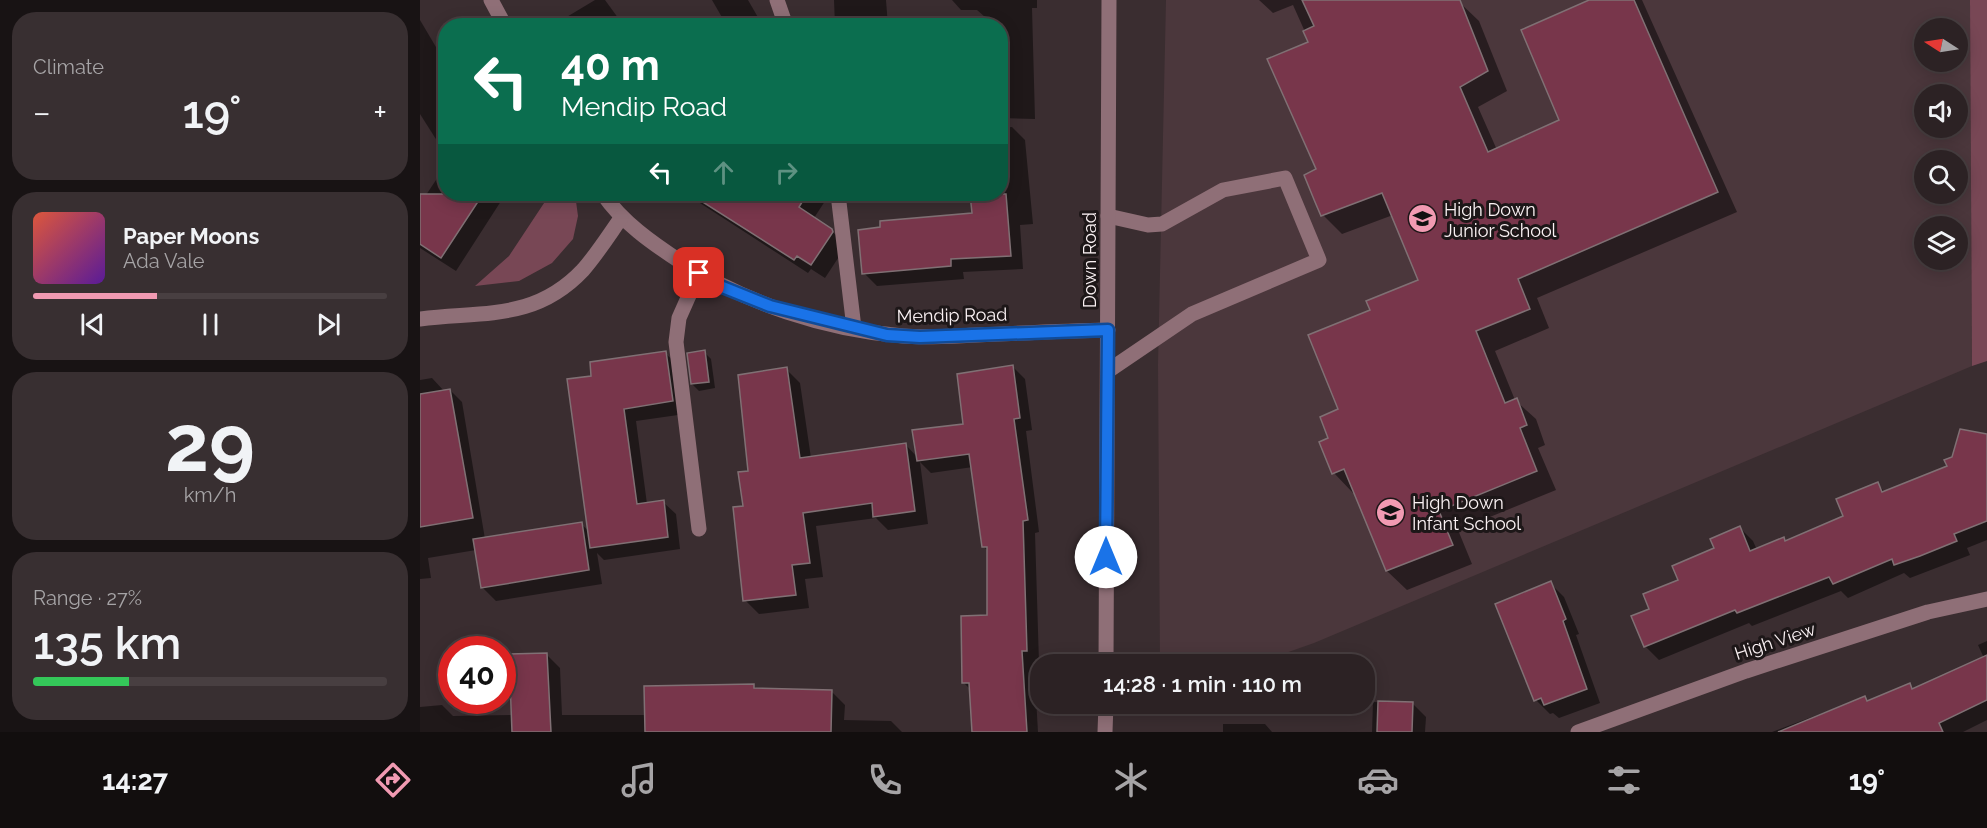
<!DOCTYPE html>
<html lang="en">
<head>
<meta charset="utf-8">
<style>
	:root { --surface:#2c2224; --page:#382f31; --text:#f1f3f6; --muted:#a6a4a6; --line:#483f41; --accent:#f19ab2 }
	body { margin:0; font-family:Raleway,sans-serif; background:var(--page); color:var(--text); height:100vh; display:flex; flex-direction:column; font-size:22px; white-space:nowrap }
	* { box-sizing:border-box; margin:0 }
	p { font-size:20px; color:var(--muted) }
	.icon { flex:none; width:33px; height:33px; fill:none; stroke:currentColor; stroke-width:2; stroke-linecap:round; stroke-linejoin:round }
	.map { position:relative; flex:1; overflow:hidden }
	.details { display:flex; flex-direction:column; gap:12px; padding:12px; background:#181314; width:420px }
	.details>* { flex:none }
	.guide { position:absolute; left:18px; top:18px; width:570px; height:183px; border-radius:24px; box-shadow:0 3px 15px #0003,0 0 0 2px var(--line); background:#0b6e4f; color:#fff; overflow:hidden }
	.needle { width:39px; rotate:282deg }
	.fabs { position:absolute; left:1494px; top:18px; display:grid; gap:12px }
	.fabs a { display:grid; place-items:center; width:54px; height:54px; border-radius:50%; background:var(--surface); box-shadow:0 3px 15px #0003,0 0 0 2px var(--line); font-size:30px }
	.speed { position:absolute; left:18px; top:636px; display:flex; gap:12px; font-size:30px; font-weight:700; text-align:center }
	.speed>* { display:grid; place-content:center; width:78px; height:78px; border-radius:50%; background:var(--surface); box-shadow:0 3px 15px #0003,0 0 0 2px var(--line); line-height:1 }
	.speed .limit { border:9px solid #d22; background:#fff; color:#111 }
	.pin { position:absolute; display:grid; place-items:center; width:51px; height:51px; color:#fff; margin:-26px; border-radius:12px; box-shadow:0 3px 9px #0006 }
	.me { position:absolute; width:66px; margin:-33px; rotate:0deg; stroke-linejoin:round; filter:drop-shadow(0 0 4px #0008) }
	.turn { display:flex; align-items:center; gap:21px; height:126px; padding:0 24px; font-size:27px }
	.turn .icon { width:78px; height:78px; stroke-width:2.5 }
	.turn b { display:block; font-size:42px; line-height:51px }
	.lanes { display:flex; align-items:center; height:57px; padding:0 24px; background:#0003; justify-content:center; gap:30px; direction:ltr }
	.lanes .off { opacity:.35 }
	.big { font-size:45px; font-weight:600; line-height:1.1 }
	.details .widget { flex:1; display:flex; flex-direction:column; justify-content:center; gap:9px; min-width:0; padding:0 21px; border-radius:24px; background:var(--page) }
	.details .dial { align-items:center; gap:0 }
	.dial b { font-size:78px; line-height:1 }
	.song { display:flex; align-items:center; gap:18px }
	.cover { width:72px; height:72px; border-radius:9px; background:linear-gradient(135deg,hsl(10 70% 55%),hsl(270 70% 35%)) }
	.played { height:6px; border-radius:3px; background:linear-gradient(90deg,var(--accent) 35%,var(--line) 35%) }
	.keys { display:flex; justify-content:space-around; direction:ltr }
	.heat { display:flex; justify-content:space-between; align-items:center; font-size:33px; direction:ltr }
	.charge { height:9px; border-radius:4px; background:linear-gradient(90deg,#34c759 27%,var(--line) 0) }
	.trip { position:absolute; left:610px; top:654px; width:345px; height:60px; border-radius:24px; background:var(--surface); box-shadow:0 3px 15px #0003,0 0 0 2px var(--line); font-weight:600; line-height:60px; text-align:center }
	.tabs { display:flex; height:96px; justify-content:space-around; align-items:center; background:#120e0e; color:var(--muted) }
	.tabs .icon { width:42px; height:42px }
	.tabs .active { color:var(--accent) }
	.tabs b { font-size:27px; color:var(--text) }
	main { display:flex; flex:1; min-height:0 }
	.map>svg:first-child { display:block }
	.built { fill:#4b373c; fill-rule:evenodd }
	.green { fill:#784755 }
	.shadow { fill:#0007 }
	.building { fill:#78364b; stroke:#807074; stroke-width:1.5 }
	.lines { fill:none; stroke-linecap:round; stroke-linejoin:round }
	.minor { stroke:#8f6f77; stroke-width:15 }
	.route-casing { stroke:#114b97; stroke-width:15 }
	.route { stroke:#1a73e8; stroke-width:10 }
	.labels { text-anchor:middle; dominant-baseline:central; stroke-width:6; stroke-linejoin:round; paint-order:stroke }
	.poi-label { font-size:18px; fill:#fbf2f4; stroke:#1d1718; text-anchor:start }
	.street-label { font-size:18px; fill:#fbf2f4; stroke:#1d1718 }
</style>
</head>
<body>
<main>
<section class="details">
<div class="widget"><p>Climate</p>
<div class="heat"><a>−</a><b class="big">19°</b><a>+</a></div>
</div>
<div class="widget">
<div class="song"><i class="cover"></i><div><b>Paper Moons</b><p>Ada Vale</p></div></div>
<div class="played"></div>
<div class="keys"><svg class="icon" aria-label="previous" viewBox="0 0 24 24"><path d="M18 5L8 12l10 7zM5 5v14"/></svg><svg class="icon" aria-label="pause" viewBox="0 0 24 24"><path d="M8 5v14M16 5v14"/></svg><svg class="icon" aria-label="next" viewBox="0 0 24 24"><path d="M6 5l10 7-10 7zM19 5v14"/></svg></div>
</div>
<div class="widget dial"><b>29</b><p>km/h</p></div>
<div class="widget"><p>Range · 27%</p><b class="big">135 km</b><div class="charge"></div></div>
</section>
<div class="map">
<svg width="1567" height="732" viewBox="0 0 1567 732">
	<rect width="100%" height="100%" fill="#3a2d30"/>
	<path class="built" d="M746,0H1550L1552,366L894,643L834,664H740L738,365ZM1504,28H1538V62H1504ZM1504,94H1538V128H1504ZM1504,160H1538V194H1504ZM1504,226H1538V260H1504Z"/>
	<g class="green">
		<polygon points="1550,0 1567,0 1567,361 1552,366"/>
		<polygon points="130,194 155,194 158,216 153,239 132,263 99,281 55,286 89,256"/>
	</g>
	<g class="shadow">
		<polygon points="175,0 185,0 204,26 149,26 145,18"/>
		<polygon points="292,0 328,0 343,26 307,26"/>
		<polygon points="414,0 466,0 468,26 415,26"/>
		<polygon points="532,0 617,0 617,8 612,8 615,119 580,118 580,26 566,26 565,17 557,10 541,10"/>
		<polygon points="839,0 1037,0 1059,21 1087,91 1058,107 1077,150 1141,121 1172,0 1222,0 1317,212 1117,298 1129,328 1075,351 1095,400 1116,419 1125,445 1118,448 1136,490 1038,530 1052,564 987,590 967,571 935,492 933,493 914,473 910,439 952,311 999,281 973,215 922,234 903,215 890,43 873,5 853,13"/>
		<polygon points="0,20 26,64 26,155 0,114"/>
		<polygon points="592,127 605,140 613,224 600,225 603,269 543,272 544,279 457,286 444,273 553,214 552,194 580,194 580,128"/>
		<polygon points="26,165 26,194 79,194 83,198 36,271 0,248 0,204"/>
		<polygon points="266,194 407,194 409,195 394,218 411,230 426,246 405,278 391,269 388,273"/>
		<polygon points="284,352 291,359 295,388 279,391 272,384"/>
		<polygon points="245,353 258,365 265,414 216,421 227,504 243,502 256,514 260,549 184,560 177,553 182,584 76,601 62,587 56,550 8,558 11,578 0,579 0,380 12,378 24,391 30,390 42,402 65,539 161,524 170,532 173,377"/>
		<polygon points="592,366 605,379 612,430 606,431 619,532 615,533 619,663 614,663 618,732 552,732 551,690 543,682 569,616 568,551 563,546 553,467 511,473 500,462 508,524 468,530 456,518 396,526 403,577 385,579 389,608 339,614 325,600 324,507 330,472 366,369 380,383 391,458 486,445 497,457 545,425"/>
		<polygon points="1567,436 1567,540 1547,548 1550,555 1490,578 1484,573 1428,598 1421,591 1332,626 1329,623 1239,660 1225,646 1213,617 1231,610 1319,527 1333,541 1337,550 1364,539 1367,542 1425,517 1457,484 1465,492 1529,467"/>
		<polygon points="1130,583 1144,597 1159,634 1156,635 1180,703 1139,718 1133,713 1130,714 1116,700"/>
		<polygon points="1567,641 1567,720 1543,732 1352,732 1445,697 1449,702 1490,685 1494,690 1564,658 1558,645"/>
		<polygon points="127,655 140,668 142,715 226,715 333,686 337,689 411,691 425,705 424,720 471,721 482,732 0,732 0,707 22,705 33,716 93,715"/>
		<polygon points="953,702 992,703 1006,717 1005,732 952,732"/>
		<polygon points="803,724 845,724 852,732 803,732"/>
	</g>
	<g class="building">
		<polygon points="882,0 1040,0 1068,71 1040,87 1068,152 1139,120 1101,30 1169,0 1214,0 1298,192 1098,279 1110,309 1056,331 1085,403 1097,398 1107,425 1100,428 1117,471 1019,511 1033,545 966,571 924,469 912,474 899,442 908,438 900,417 918,409 888,335 950,310 946,301 998,280 962,193 901,216 895,202 884,175 896,169 847,59 888,42 883,31 894,26"/>
		<polygon points="0,194 63,194 21,258 0,244"/>
		<polygon points="270,194 387,194 379,207 412,229 413,232 391,265 377,256 374,260"/>
		<polygon points="550,194 586,194 591,256 531,259 531,266 442,274 438,230 460,227 460,221 552,213"/>
		<polygon points="285,350 289,382 271,384 267,353"/>
		<polygon points="246,351 253,401 204,409 217,504 244,500 248,537 170,548 147,379 171,376 170,362"/>
		<polygon points="593,365 600,418 594,419 608,520 603,521 607,651 602,651 607,732 552,732 549,683 542,683 541,616 567,615 567,547 562,547 549,454 497,461 492,430 543,424 537,374"/>
		<polygon points="367,367 380,458 486,443 495,511 453,517 452,503 383,513 390,563 372,565 376,595 323,601 313,507 323,506 318,472 328,471 318,375"/>
		<polygon points="30,389 53,518 0,527 0,394"/>
		<polygon points="1540,429 1567,434 1567,521 1534,534 1537,541 1500,556 1474,565 1472,559 1413,584 1409,577 1317,613 1315,610 1224,647 1211,616 1229,609 1223,594 1258,580 1252,566 1294,548 1290,539 1320,526 1330,551 1364,537 1365,541 1423,516 1416,499 1458,482 1462,492 1527,466 1524,460 1532,457"/>
		<polygon points="162,522 169,570 61,588 53,539"/>
		<polygon points="1131,581 1146,619 1143,621 1167,689 1124,705 1121,698 1114,701 1075,604"/>
		<polygon points="127,653 131,732 92,732 89,654"/>
		<polygon points="1567,655 1567,700 1519,723 1523,732 1358,732 1445,696 1447,701 1490,683 1492,689"/>
		<polygon points="334,684 334,688 412,690 411,732 225,732 224,686"/>
		<polygon points="958,701 993,702 992,732 957,732"/>
	</g>
	<g class="lines">
		<g class="minor">
			<polyline points="71,0 85,26"/>
			<polyline points="357,0 366,26"/>
			<path d="M183,194C202,222 232,243 261,262C326,303 405,330 483,336C507,338 532,336 556,335C600,333 644,331 688,330"/>
			<polyline points="418,194 434,328"/>
			<path d="M0,319C63,311 115,321 163,270C177,254 189,235 201,218"/>
			<polyline points="688,371 772,314 899,260 865,178 803,190 742,224 728,225 688,216"/>
			<polyline points="279,529 256,342 259,318 279,273"/>
			<polyline points="686,664 689,0"/>
			<polyline points="685,732 686,704"/>
			<polyline points="1158,732 1326,671 1508,612 1567,599"/>
		</g>
	</g>
	<g class="lines">
		<defs>
			<polyline id="route" points="279,273 300,286 350,306 467,335 500,337 688,330 686,557"/>
		</defs>
		<use href="#route" class="route-casing"/>
		<use href="#route" class="route"/>
	</g>
	<defs>
		<symbol id="school-disc" viewBox="-11 -11 22 22"><circle r="9.5" fill="#f19ab2" stroke="#1d1718"/><path d="M0-5L7-2L0 1L-7-2ZM-4 1L0 2.5L4 1V4Q0 6-4 4Z" fill="#111"/></symbol>
	</defs>
	<g fill-rule="evenodd">
		<use href="#school-disc" x="986" y="202" width="33" height="33"/>
		<use href="#school-disc" x="954" y="496" width="33" height="33"/>
	</g>
	<g class="labels">
		<g class="poi-label">
			<text x="1024" y="209">High Down<tspan x="1024" dy="21">Junior School</tspan></text>
			<text x="992" y="502">High Down<tspan x="992" dy="21">Infant School</tspan></text>
		</g>
		<g class="street-label">
			<text transform="translate(669 260) rotate(-90)">Down Road</text>
			<text transform="translate(532 315) rotate(-1)">Mendip Road</text>
			<text transform="translate(1355 641) rotate(-18)">High View</text>
		</g>
	</g>
</svg>
<div class="fabs">
<a><svg class="needle" viewBox="-14 -14 28 28"><path d="M0-13l5 13h-10z" fill="#e53935"/><path d="M0 13l5-13h-10z" fill="#a6a4a6"/></svg></a>
<a><svg class="icon" aria-label="sound" viewBox="0 0 24 24"><path d="M4 9h4l5-4v14l-5-4H4zM17 9q2 3 0 6"/></svg></a>
<a><svg class="icon" aria-label="search" viewBox="0 0 24 24"><circle cx="10" cy="10" r="6"/><path d="M15 15l6 6"/></svg></a>
<a><svg class="icon" aria-label="layers" viewBox="0 0 24 24"><path d="M12 4l9 5-9 5-9-5zM3 14l9 5 9-5"/></svg></a>
</div>
<div class="speed"><div class="limit">40</div></div>
<div class="pin" style="left:279px;top:273px;background:#d93025"><svg class="icon" aria-label="arrive" viewBox="0 0 24 24"><path d="M6 21V4h12l-3 4 3 4H6"/></svg></div>
<svg class="me" style="left:686px;top:557px" viewBox="-20 -20 40 40"><circle r="19" fill="#fff"/><path d="M0-13L10 11 0 6-10 11z" fill="#1a73e8"/></svg>
<div class="trip">14:28 · 1 min · 110 m</div>
<div class="guide">
<div class="turn"><svg class="icon" aria-label="left" viewBox="0 0 24 24"><path d="M17 20v-9H6M10 6l-5 5 5 5"/></svg><div><b>40 m</b>Mendip Road</div></div>
<div class="lanes"><svg class="icon" aria-label="left" viewBox="0 0 24 24"><path d="M17 20v-9H6M10 6l-5 5 5 5"/></svg><svg class="icon off" aria-label="ahead" viewBox="0 0 24 24"><path d="M12 20V5M6 11l6-6 6 6"/></svg><svg class="icon off" aria-label="right" viewBox="0 0 24 24"><path d="M7 20v-9h11M14 6l5 5-5 5"/></svg></div>
</div>
</div>
</main>
<nav class="tabs">
<b>14:27</b>
<svg class="icon active" aria-label="directions" viewBox="0 0 24 24"><path d="M12 3l9 9-9 9-9-9zM9 14v-3h6M13 9l2 2-2 2"/></svg>
<svg class="icon" aria-label="music" viewBox="0 0 24 24"><path d="M9 18V5l10-2v13"/><circle cx="6" cy="18" r="3"/><circle cx="16" cy="16" r="3"/></svg>
<svg class="icon" aria-label="phone" viewBox="0 0 24 24"><path d="M5 4h4l2 5-3 2q2 4 5 5l2-3 5 2v4C11 20 4 13 5 4z"/></svg>
<svg class="icon" aria-label="climate" viewBox="0 0 24 24"><path d="M12 3v18M4 7l16 10M4 17L20 7"/></svg>
<svg class="icon" aria-label="car" viewBox="0 0 24 24"><path d="M5 17H2v-5l4-1 3-4h7l3 4 3 1v5h-3M9 17h6M6 11h13"/><circle cx="7" cy="17" r="2"/><circle cx="17" cy="17" r="2"/></svg>
<svg class="icon" aria-label="filters" viewBox="0 0 24 24"><path d="M4 7h16M4 17h16"/><circle cx="9" cy="7" r="2"/><circle cx="15" cy="17" r="2"/></svg>
<b>19°</b>
</nav>
</body>
</html>
